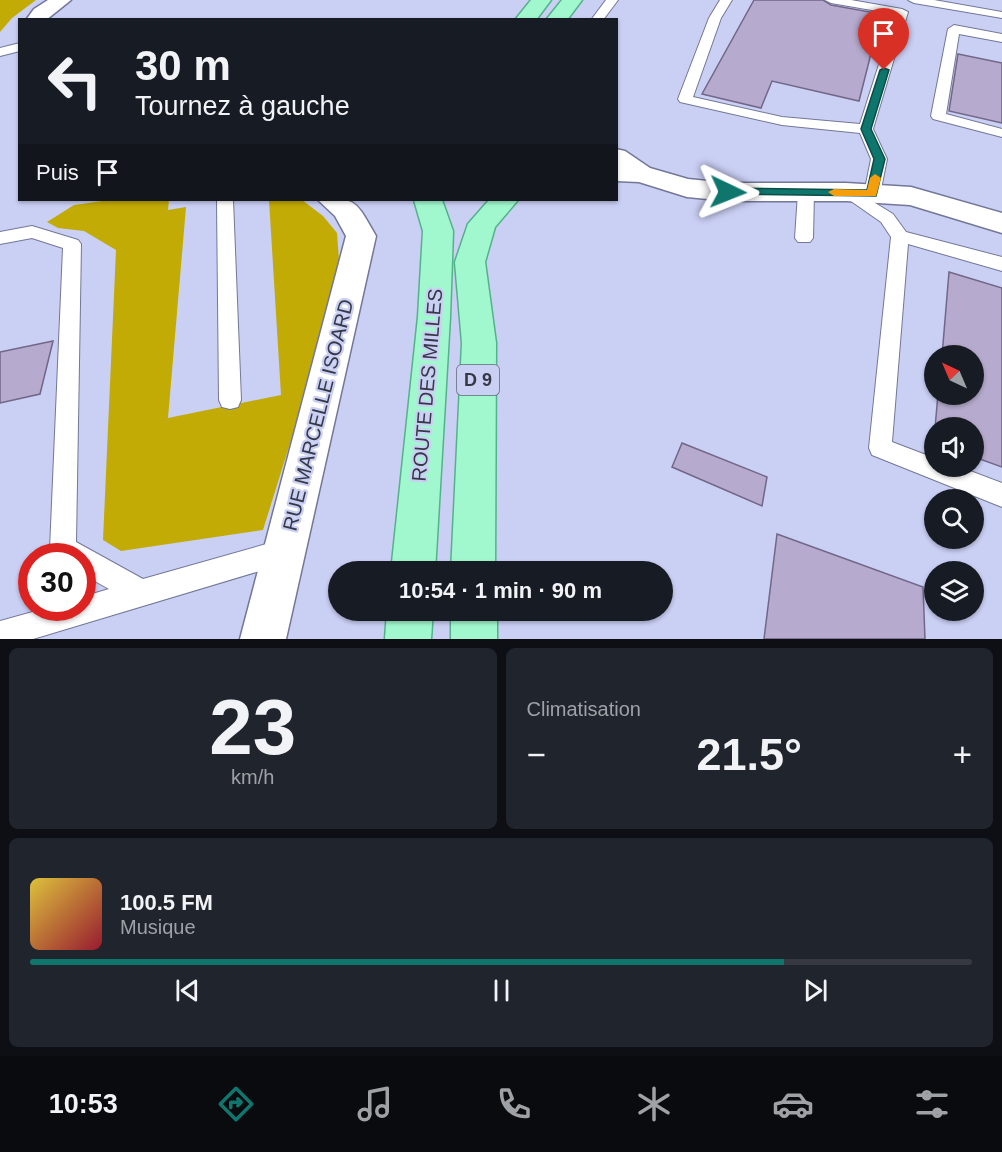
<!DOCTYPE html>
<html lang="fr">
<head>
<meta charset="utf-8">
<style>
	:root { --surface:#171b24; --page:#20242c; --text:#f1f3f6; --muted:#9ea1a6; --line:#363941; --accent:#0f766e }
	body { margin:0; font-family:Helvetica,sans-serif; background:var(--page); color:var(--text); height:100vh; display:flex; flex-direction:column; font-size:22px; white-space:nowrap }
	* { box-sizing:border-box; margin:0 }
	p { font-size:20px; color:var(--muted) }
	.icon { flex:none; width:33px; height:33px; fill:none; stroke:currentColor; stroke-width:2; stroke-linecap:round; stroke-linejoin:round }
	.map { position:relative; height:639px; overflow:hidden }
	.details { display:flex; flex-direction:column; gap:9px; padding:9px; background:#0d0f14; flex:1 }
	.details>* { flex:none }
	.top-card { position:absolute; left:18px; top:18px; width:600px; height:183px; border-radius:0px; box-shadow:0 2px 4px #0004; background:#171b24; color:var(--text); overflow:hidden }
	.needle { width:39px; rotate:316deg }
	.tools { position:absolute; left:924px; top:345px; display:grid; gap:12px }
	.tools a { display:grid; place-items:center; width:60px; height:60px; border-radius:50%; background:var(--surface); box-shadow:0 2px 4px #0004; font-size:30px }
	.speed { position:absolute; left:18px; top:543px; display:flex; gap:12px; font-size:30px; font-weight:700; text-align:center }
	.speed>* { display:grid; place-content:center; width:78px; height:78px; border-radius:50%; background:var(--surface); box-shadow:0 2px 4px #0004; line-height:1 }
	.speed .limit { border:9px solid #d22; background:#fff; color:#111 }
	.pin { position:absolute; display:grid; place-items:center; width:51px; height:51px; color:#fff; margin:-62px -26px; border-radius:50% 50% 50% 0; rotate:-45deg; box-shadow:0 0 6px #0007 }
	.pin .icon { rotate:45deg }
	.me { position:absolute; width:66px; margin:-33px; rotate:92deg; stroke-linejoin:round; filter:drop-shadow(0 0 4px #0008) }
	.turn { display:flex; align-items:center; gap:21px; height:126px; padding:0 18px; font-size:27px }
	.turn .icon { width:78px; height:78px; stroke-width:2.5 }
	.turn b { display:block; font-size:42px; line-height:51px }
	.then { display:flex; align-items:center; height:57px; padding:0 18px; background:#0003; gap:12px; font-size:22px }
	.big { font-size:45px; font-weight:600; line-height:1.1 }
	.details .card { flex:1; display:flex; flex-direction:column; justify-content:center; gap:9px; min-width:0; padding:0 21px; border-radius:9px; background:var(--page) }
	.details .dial { align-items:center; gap:0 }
	.dial b { font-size:78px; line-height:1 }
	.song { display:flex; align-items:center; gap:18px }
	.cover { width:72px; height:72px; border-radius:9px; background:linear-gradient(135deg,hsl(50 70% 55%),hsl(350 70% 35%)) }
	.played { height:6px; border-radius:3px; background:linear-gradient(90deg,var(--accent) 80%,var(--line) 80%) }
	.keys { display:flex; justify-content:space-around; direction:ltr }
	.heat { display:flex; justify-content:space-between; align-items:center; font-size:33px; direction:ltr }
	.details .tiles { flex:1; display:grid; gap:9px; grid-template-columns:1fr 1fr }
	.card:last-child { grid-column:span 2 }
	.trip { position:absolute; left:328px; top:561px; width:345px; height:60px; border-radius:30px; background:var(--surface); box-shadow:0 2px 4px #0004; font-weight:600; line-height:60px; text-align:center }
	.menu { display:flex; height:96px; justify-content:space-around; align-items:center; background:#090b0e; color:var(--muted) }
	.menu .icon { width:42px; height:42px }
	.menu .selected { color:var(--accent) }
	.menu b { font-size:27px; color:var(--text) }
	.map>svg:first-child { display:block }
	.green { fill:#c2ab05 }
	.building { fill:#b6abce; stroke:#726788; stroke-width:1.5 }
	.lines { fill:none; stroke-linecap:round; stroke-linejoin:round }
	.lane-casing { stroke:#737798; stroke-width:2 }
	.street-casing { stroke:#737798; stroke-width:3 }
	.primary-casing { stroke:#54b28a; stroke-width:3 }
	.lane { fill:#fff; fill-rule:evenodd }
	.street { fill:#fff; fill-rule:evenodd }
	.primary { fill:#a2f8ce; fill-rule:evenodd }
	.route { fill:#0f766e; stroke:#0a4d48; stroke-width:1.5 }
	.slow { fill:#f59e0b }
	.labels { text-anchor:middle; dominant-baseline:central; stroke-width:4.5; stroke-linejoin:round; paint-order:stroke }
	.shield { fill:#cacff4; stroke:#62657a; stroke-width:1.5 }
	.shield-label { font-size:18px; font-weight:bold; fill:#363846 }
	.street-label { font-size:20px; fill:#363846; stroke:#cacff4 }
</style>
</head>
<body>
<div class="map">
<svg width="1002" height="639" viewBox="0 0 1002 639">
	<rect width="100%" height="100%" fill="#cacff4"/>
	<g class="green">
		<polygon points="0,0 36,0 12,18 0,32"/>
		<polygon points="109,200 169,200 168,210 186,207 168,418 281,395 269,200 302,200 323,216 337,233 339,260 337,293 263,530 121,551 103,540 116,250 84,231 58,228 47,222 74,205"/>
	</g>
	<g class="building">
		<polygon points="754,0 823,0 831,5 881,14 859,101 772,81 761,108 702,94"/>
		<polygon points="958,54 1002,63 1002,123 949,111"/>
		<polygon points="949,272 1002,288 1002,467 974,457 974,428 935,428 938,394 974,394 974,356 942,356"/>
		<polygon points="53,341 40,394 0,403 0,352"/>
		<polygon points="682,443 767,477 762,506 672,467"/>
		<polygon points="777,534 923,587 925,639 764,639"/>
	</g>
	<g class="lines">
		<defs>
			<g id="lane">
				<polygon points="606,0 618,0 603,20 591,20"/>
				<polygon points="720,0 732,0 721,18 693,97 782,117 860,124 895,14 831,3 825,0 851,0 902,9 908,12 873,129 887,159 880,194 878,198 867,198 893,214 906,232 1002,257 1002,271 908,244 892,442 934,458 934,466 957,466 1002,483 1002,507 872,455 869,448 891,237 881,222 838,192 840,188 846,187 866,197 864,194 871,159 860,133 782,125 680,102 678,99 709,18"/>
				<polygon points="908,0 934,0 1002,12 1002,18 914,3"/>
				<polygon points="954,25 1002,34 1002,42 959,34 946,114 1002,129 1002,137 933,119 931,116 948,29"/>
				<polygon points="20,43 20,51 0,56 0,48"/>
				<polygon points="806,188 812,189 814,193 813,238 810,242 798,242 795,238 798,193 800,189"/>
				<polygon points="217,200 233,200 241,400 238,407 230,409 222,407 219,400"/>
				<polygon points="32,226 78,240 81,244 76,542 143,579 284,539 293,543 297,552 293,561 33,639 0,639 0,621 47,608 82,608 82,597 109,589 82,574 82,556 53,556 50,549 63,248 32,238 0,244 0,232"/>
			</g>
			<g id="street">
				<polygon points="48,0 71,0 46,20 26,20 34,9"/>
				<polygon points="616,149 625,151 650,168 688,179 728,183 846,183 911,187 1002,213 1002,233 910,205 846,201 728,201 687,197 639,182 616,181"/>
				<path d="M318,200C358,196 357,204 376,236L286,639H240L346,236L335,216Z"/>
			</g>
			<g id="primary">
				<polygon points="531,0 551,0 536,20 515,20"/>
				<polygon points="562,0 582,0 567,20 546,20"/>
				<polygon points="414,200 442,200 453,231 450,317 435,572 391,572 418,317 423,231"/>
				<polygon points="489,200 518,200 495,227 485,262 496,343 495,572 451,572 462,343 455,262 468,224"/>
				<polygon points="387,610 433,610 431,639 385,639"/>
				<rect x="451" y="610" width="46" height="29"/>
			</g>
		</defs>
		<use href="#lane" class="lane-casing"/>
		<use href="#street" class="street-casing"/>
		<use href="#primary" class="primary-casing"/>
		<use href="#lane" class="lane"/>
		<use href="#street" class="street"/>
		<use href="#primary" class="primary"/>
	</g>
	<polygon class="route" points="884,68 889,70 871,129 885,159 876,196 724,194 723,192 728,188 867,190 874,159 861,129 880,70"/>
	<polygon class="slow" points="875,174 881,178 876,196 834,196 828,192 834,189 867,190 870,178"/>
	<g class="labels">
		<rect class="shield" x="457" y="365" width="42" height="30" rx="4.5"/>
		<g class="shield-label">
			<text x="478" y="380">D 9</text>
		</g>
		<g class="street-label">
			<text transform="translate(427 385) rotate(-85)">ROUTE DES MILLES</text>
			<text transform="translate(318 415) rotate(-76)">RUE MARCELLE ISOARD</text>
		</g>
	</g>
</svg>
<div class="tools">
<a><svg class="needle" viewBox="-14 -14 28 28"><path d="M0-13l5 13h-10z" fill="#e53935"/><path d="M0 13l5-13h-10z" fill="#9ea1a6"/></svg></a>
<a><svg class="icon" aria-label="sound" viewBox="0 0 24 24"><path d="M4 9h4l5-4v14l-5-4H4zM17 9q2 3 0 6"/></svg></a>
<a><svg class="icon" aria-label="search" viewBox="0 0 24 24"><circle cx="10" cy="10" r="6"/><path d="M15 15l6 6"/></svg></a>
<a><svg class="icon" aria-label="layers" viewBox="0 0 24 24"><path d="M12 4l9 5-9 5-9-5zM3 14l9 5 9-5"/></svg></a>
</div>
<div class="speed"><div class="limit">30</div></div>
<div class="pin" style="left:884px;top:70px;background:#d93025"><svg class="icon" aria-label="arrive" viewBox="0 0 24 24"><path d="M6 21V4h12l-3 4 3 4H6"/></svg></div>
<svg class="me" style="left:728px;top:192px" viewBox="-20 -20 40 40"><path d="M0-17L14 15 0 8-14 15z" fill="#0f766e" stroke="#fff" stroke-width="4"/></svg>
<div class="trip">10:54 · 1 min · 90 m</div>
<div class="top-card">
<div class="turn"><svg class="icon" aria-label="left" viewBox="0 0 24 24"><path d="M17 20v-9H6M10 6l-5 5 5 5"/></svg><div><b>30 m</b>Tournez à gauche</div></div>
<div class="then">Puis<svg class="icon" aria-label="arrive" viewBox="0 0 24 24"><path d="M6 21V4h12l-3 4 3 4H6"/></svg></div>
</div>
</div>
<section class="details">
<div class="tiles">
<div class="card dial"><b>23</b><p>km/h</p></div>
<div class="card"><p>Climatisation</p>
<div class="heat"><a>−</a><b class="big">21.5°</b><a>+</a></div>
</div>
<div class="card">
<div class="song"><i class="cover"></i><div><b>100.5 FM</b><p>Musique</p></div></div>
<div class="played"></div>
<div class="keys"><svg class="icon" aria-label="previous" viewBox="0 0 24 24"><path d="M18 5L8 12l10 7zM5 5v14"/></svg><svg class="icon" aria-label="pause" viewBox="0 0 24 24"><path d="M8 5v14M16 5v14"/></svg><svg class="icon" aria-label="next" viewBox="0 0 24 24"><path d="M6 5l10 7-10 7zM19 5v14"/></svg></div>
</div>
</div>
</section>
<nav class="menu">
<b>10:53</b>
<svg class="icon selected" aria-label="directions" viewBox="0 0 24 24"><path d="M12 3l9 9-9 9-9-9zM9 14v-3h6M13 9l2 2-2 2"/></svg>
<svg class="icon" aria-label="music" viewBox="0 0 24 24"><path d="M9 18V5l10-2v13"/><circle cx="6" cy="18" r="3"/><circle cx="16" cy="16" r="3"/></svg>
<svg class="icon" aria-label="phone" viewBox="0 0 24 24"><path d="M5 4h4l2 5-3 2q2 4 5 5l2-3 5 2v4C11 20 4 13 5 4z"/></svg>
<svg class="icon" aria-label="climate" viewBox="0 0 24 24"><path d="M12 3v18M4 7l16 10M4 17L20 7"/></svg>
<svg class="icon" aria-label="car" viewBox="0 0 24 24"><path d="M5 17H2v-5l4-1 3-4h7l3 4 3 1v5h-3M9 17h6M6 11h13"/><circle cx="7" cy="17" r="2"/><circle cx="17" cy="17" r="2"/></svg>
<svg class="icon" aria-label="filters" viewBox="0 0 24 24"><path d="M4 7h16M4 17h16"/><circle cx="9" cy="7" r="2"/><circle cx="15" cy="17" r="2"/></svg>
</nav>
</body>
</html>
